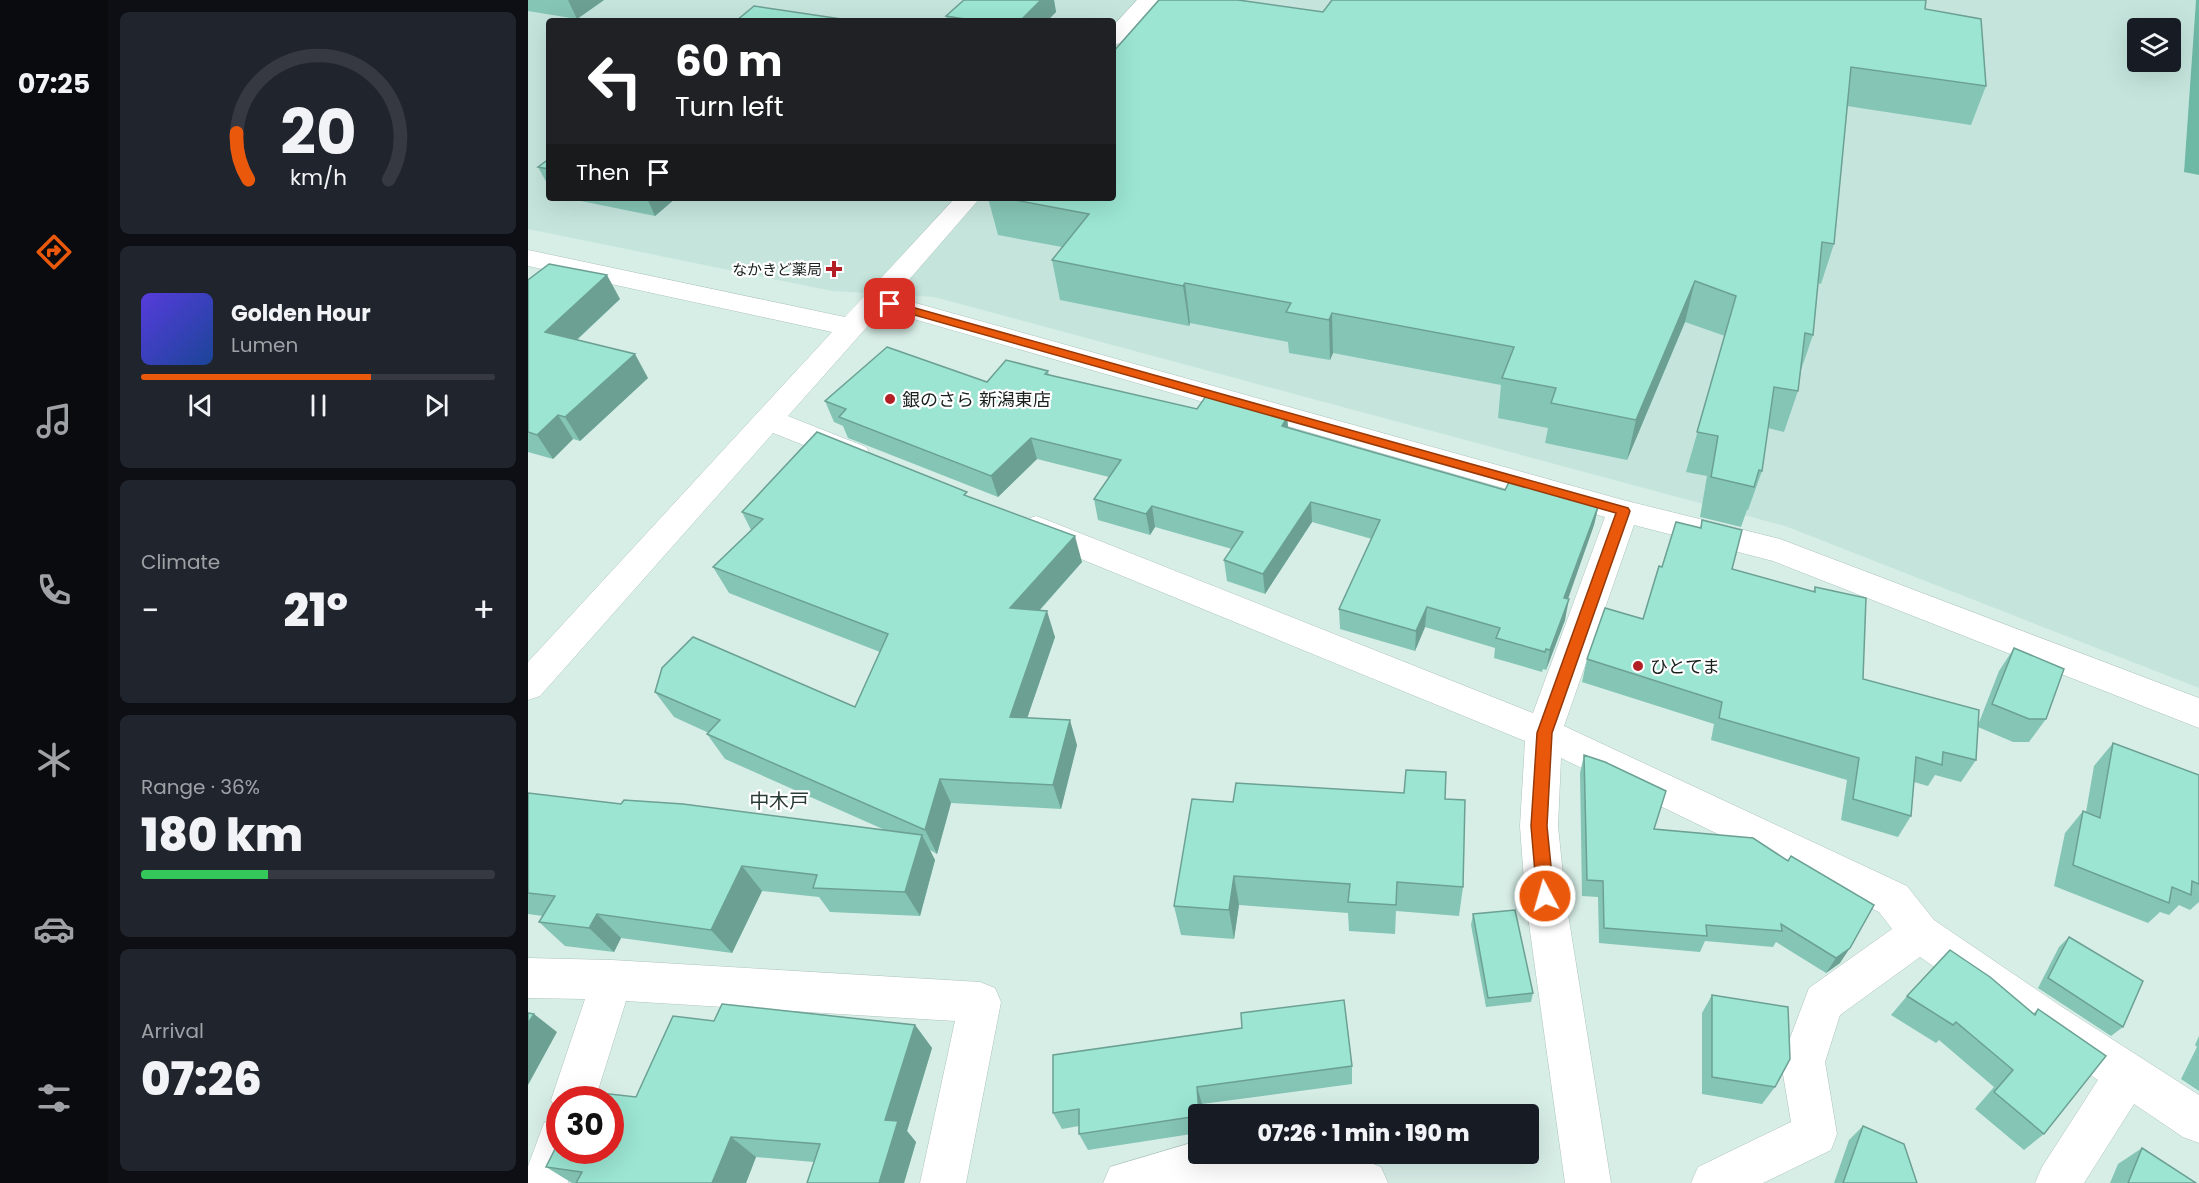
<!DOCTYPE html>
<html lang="en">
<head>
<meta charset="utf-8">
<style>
	:root { --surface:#171b24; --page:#20242c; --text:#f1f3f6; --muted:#9ea1a6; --line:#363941; --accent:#ea580c }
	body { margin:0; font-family:Poppins,"Noto Sans JP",sans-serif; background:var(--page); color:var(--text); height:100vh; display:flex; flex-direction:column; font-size:22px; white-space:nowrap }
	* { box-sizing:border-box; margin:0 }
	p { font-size:20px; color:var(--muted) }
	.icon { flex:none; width:33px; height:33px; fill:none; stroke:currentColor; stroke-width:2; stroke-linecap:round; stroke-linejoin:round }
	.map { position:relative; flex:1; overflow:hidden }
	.details { display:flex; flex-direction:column; gap:12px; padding:12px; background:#0d0f14; width:420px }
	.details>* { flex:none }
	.banner { position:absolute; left:18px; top:18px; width:570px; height:183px; border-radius:6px; box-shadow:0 6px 24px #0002; background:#202124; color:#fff; overflow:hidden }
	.fabs { position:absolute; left:1599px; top:18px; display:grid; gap:12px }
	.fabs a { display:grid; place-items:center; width:54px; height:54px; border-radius:6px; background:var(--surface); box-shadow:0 6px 24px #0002; font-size:30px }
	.speed { position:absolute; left:18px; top:1086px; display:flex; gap:12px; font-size:30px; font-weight:700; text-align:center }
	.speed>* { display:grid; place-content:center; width:78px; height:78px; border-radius:50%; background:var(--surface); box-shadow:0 6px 24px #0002; line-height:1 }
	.speed .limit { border:9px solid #d22; background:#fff; color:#111 }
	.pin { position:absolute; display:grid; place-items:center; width:51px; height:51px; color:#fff; margin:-26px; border-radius:12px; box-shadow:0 3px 9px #0006 }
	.me { position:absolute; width:66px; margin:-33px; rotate:354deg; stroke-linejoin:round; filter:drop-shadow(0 0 4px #0008) }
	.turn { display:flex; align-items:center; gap:21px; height:126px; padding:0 30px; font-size:27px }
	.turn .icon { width:78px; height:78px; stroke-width:2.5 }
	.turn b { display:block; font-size:42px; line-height:51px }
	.then { display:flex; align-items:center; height:57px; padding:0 30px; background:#0003; gap:12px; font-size:22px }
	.big { font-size:45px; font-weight:800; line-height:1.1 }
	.details .tile { flex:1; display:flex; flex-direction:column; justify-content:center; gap:9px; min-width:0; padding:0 21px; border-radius:9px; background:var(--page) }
	.details .dial { align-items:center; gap:0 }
	.dial svg { height:156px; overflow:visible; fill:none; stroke:var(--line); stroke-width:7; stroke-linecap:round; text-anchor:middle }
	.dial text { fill:var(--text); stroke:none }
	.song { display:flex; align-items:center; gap:18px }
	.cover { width:72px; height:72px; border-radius:9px; background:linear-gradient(135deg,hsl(250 70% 55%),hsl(220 70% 35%)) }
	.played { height:6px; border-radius:3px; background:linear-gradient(90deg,var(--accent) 65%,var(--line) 65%) }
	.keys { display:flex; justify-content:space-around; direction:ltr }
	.heat { display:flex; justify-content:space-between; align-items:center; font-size:33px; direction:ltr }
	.charge { height:9px; border-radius:4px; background:linear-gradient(90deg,#34c759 36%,var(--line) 0) }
	.trip { position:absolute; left:660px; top:1104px; width:351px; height:60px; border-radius:6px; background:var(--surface); box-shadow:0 6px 24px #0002; font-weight:800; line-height:60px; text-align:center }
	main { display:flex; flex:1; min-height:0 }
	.dock { display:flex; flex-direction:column; width:108px; justify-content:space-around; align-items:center; background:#090b0e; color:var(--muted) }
	.dock .icon { width:42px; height:42px }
	.dock .active { color:var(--accent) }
	.dock b { font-size:27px; color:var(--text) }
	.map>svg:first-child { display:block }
	.built { fill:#c5e5dc; fill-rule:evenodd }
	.water { fill:#6eb8a6 }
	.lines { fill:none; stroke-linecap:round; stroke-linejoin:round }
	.minor-casing { stroke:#adc3bd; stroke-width:1 }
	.minor { fill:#fff; fill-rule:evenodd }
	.wall { fill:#85c5b5 }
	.shaded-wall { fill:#6ca093 }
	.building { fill:#9be5d2; stroke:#6ca093; stroke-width:1.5 }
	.route { fill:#ea580c; stroke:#983908; stroke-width:1.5 }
	.poi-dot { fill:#b22025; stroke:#fff; stroke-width:2 }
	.labels { text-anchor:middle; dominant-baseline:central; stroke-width:4.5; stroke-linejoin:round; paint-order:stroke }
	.far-poi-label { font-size:15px; fill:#18211e; stroke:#fff; text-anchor:end }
	.poi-label { font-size:18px; fill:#18211e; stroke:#fff; text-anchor:start }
	.neighbourhood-label { font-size:20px; fill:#2a3c37; stroke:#fff }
</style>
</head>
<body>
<main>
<nav class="dock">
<b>07:25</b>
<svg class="icon active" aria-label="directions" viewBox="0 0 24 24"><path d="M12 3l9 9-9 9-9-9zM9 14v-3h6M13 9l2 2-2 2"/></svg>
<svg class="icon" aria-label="music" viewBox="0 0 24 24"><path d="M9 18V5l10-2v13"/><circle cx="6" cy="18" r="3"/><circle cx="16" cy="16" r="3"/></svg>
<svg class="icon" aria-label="phone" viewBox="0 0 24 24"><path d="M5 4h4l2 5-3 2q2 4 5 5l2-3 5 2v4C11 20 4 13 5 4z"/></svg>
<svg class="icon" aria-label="climate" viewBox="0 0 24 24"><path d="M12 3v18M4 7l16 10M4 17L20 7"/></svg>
<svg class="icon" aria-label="car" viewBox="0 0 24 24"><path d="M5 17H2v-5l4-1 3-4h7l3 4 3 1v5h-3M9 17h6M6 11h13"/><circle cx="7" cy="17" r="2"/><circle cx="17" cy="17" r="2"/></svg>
<svg class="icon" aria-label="filters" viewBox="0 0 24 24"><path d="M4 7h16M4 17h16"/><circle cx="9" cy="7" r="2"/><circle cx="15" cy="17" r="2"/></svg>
</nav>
<section class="details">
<div class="tile dial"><svg viewBox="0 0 100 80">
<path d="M14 69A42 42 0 1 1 86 69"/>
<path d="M14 69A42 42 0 0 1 8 45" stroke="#ea580c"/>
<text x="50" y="56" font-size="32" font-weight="700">20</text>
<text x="50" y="72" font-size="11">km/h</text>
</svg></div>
<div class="tile">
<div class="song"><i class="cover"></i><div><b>Golden Hour</b><p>Lumen</p></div></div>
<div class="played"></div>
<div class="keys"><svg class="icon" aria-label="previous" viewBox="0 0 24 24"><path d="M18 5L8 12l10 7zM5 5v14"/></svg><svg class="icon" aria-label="pause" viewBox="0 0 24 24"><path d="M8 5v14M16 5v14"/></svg><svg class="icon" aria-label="next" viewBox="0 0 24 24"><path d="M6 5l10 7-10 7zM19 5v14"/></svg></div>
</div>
<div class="tile"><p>Climate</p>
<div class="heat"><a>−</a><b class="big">21°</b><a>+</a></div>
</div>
<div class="tile"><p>Range · 36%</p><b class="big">180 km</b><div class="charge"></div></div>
<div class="tile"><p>Arrival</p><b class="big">07:26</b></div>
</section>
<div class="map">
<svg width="1671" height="1183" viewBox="0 0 1671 1183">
	<rect width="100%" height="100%" fill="#d7eee7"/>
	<path class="built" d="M0,0H1668L1656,171L1671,175V688L1257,526L406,297L304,291L0,229ZM21,21H585V198H21ZM1610,28H1642V62H1610Z"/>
	<polygon class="water" points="1668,0 1671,0 1671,175 1656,172"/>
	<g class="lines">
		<defs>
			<g id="minor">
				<polygon points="609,0 630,0 592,43 585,45 585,26"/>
				<polygon points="427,198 452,198 366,297 1095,500 1252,539 1671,698 1671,728 1245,561 1106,525 1036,726 1379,886 1406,920 1534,1007 1671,1095 1671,1143 1655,1137 1606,1104 1556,1183 1507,1183 1514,1167 1570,1080 1392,957 1312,1015 1297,1062 1309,1134 1303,1150 1235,1183 1163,1183 1170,1167 1263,1122 1253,1062 1281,988 1364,929 1351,912 1033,758 1030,826 1037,895 1083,1183 1037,1183 997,895 992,826 997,741 497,536 492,528 497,520 508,516 519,520 1005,713 1077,517 354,310 260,416 338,447 342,454 338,461 327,464 316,461 245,433 12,696 0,700 0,662 304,332 0,266 0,250 317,317"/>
				<polygon points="0,958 84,960 452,982 467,988 473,1002 438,1183 392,1183 427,1021 98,1001 67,1100 32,1100 32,1116 23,1100 57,999 0,998"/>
				<polygon points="32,1117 32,1150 51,1150 40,1183 0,1183 0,1166 16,1123"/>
				<path d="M670,1141V1154C729,1154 798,1144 853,1167L860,1183H575L582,1167Z"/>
			</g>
		</defs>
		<use href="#minor" class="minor-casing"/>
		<use href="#minor" class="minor"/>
	</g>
	<g class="wall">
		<polygon points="0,0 76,0 49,19 0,11"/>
		<polygon points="436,0 526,0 528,12 519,21 419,21 418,16"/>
		<polygon points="1397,9 1458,86 1443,125 1319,106 1306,244 1293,284 1290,283 1285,335 1273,370 1270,391 1256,432 1240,428 1234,471 1220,510 1219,510 1213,527 1172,517 1179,476 1158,472 1197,336 1157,322 1099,460 1017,443 1020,428 970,418 973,385 805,353 802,360 761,353 760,342 662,323 661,326 532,300 524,260 534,247 470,235 460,198 585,198 795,12"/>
		<polygon points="21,159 21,187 10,167"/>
		<polygon points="38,198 148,198 127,216"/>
		<polygon points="0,280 92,299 49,340 120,378 52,441 45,439 25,459 0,452"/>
		<polygon points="520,371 521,375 669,409 759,417 760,428 977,490 1071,504 1066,525 1039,599 1037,620 1018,670 1015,669 1014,672 966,658 967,648 897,627 887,651 812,629 811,609 844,539 784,522 737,594 699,581 696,560 704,549 627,527 622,535 570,520 566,499 581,477 509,459 470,497 320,438 315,426 306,422 297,401 459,382"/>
		<polygon points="441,497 554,562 512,610 527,637 499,718 549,745 533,809 423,803 409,854 402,850 407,860 392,916 302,912 291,897 234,891 204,953 93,938 86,952 37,946 11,922 15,916 0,914 0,793 93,804 357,830 197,759 179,734 181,733 146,717 127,692 327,707 352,652 201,593 185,567 223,530 214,512"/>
		<polygon points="1174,520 1204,569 1285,592 1287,587 1335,679 1450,725 1471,671 1486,648 1518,719 1501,742 1485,742 1450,727 1448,760 1433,782 1407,775 1400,786 1386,782 1383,816 1370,837 1313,820 1319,780 1183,740 1186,724 1054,682 1059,659 1115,619 1134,567 1172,528"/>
		<polygon points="1585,743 1671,775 1671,902 1662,910 1651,905 1641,915 1632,912 1620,923 1526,886 1537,833 1555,811 1558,812 1566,766"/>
		<polygon points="1056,755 1126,829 1225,838 1312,963 1298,973 1248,942 1245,947 1177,941 1172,952 1071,943 1070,897 1054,896 1052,773"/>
		<polygon points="917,799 935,887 931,916 868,911 867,934 821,931 820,913 711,905 706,939 653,935 646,906 705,802"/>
		<polygon points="945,914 1005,993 1003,1002 958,1007 943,925"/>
		<polygon points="1541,937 1595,1027 1583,1036 1510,988 1531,947"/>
		<polygon points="1184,995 1247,1087 1234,1104 1174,1094 1174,1013"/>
		<polygon points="1379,996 1505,1014 1510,1009 1516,1134 1496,1150 1447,1109 1466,1087 1411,1040 1408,1043 1363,1015"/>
		<polygon points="186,1021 387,1025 404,1048 379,1131 388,1142 376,1183 279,1183 286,1162 228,1157 218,1183 44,1183 18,1167 108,1097"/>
		<polygon points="1671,1036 1671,1091 1653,1079 1669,1047 1667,1045"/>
		<polygon points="525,1055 824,1066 824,1084 674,1104 670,1114 670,1133 560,1150 551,1134 551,1126 534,1129 525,1113"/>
		<polygon points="1335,1126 1389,1183 1306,1183 1321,1140"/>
		<polygon points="1614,1148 1668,1183 1582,1183 1590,1164"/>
	</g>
	<g class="shaded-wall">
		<polygon points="40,0 76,0 49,19"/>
		<polygon points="513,0 526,0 528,12 519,21 492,21"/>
		<polygon points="119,198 148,198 127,216"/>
		<polygon points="79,275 92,299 31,356 17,332"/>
		<polygon points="1167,281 1157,322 1099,460 1108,420"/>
		<polygon points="657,283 662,323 661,326 655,286"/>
		<polygon points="804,313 805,353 802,360 801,320"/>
		<polygon points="107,354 120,378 52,441 37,417"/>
		<polygon points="30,415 45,439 25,459 9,435"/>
		<polygon points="759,417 761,438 754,426"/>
		<polygon points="503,438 509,459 470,497 463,476"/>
		<polygon points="783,502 784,522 737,594 735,574"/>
		<polygon points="1071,504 1066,525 1033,619 1036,598"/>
		<polygon points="624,506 627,527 622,535 618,514"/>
		<polygon points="547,536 554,562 491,633 482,608"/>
		<polygon points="1041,599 1037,620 1018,670 1022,650"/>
		<polygon points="899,607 897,627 887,651 888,631"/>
		<polygon points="519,611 527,637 491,742 482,717"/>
		<polygon points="542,720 549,745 533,809 525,785"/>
		<polygon points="412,779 423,803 409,854 397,830"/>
		<polygon points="394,835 407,860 392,916 377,892"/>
		<polygon points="214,866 234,891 204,953 183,930"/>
		<polygon points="706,876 711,905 706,939 701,910"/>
		<polygon points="69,914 93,938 86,952 61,928"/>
		<polygon points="1322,948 1312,963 1298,973 1308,958"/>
		<polygon points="6,1014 29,1032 0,1085 0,1023"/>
		<polygon points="387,1025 404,1048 379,1131 388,1142 376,1183 351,1183 357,1120"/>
		<polygon points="669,1087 674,1104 675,1114 671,1114"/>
		<polygon points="203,1137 228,1157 218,1183 184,1183"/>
	</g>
	<g class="building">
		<polygon points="436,0 513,0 492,21 449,21 418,16"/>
		<polygon points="631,0 710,0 795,12 804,0 1398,0 1397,9 1453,19 1458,86 1323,67 1306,244 1294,242 1285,335 1277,333 1270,391 1246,387 1234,471 1231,470 1226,487 1183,477 1190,436 1169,432 1208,296 1167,281 1108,420 1023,403 1028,388 974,378 986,347 804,313 801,320 758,312 763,303 657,283 655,286 524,260 561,214 476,198 585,198 585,52"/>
		<polygon points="226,6 327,21 208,21"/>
		<polygon points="21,159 21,169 10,167"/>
		<polygon points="21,264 79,275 17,332 107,354 37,417 30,415 9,435 0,432 0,280"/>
		<polygon points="359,347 459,382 478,360 520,371 517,374 669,409 678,396 759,417 754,426 977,490 982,480 1071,504 1036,598 1041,599 1022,650 1018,649 1017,652 968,638 972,628 899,607 888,631 811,609 852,520 783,502 735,574 696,560 715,532 624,506 618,514 566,499 593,460 503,438 463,476 311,417 318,409 297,401"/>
		<polygon points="289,432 439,492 436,495 547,536 482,608 519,611 482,717 542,720 525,785 412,779 397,830 179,734 192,720 127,692 134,668 165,637 327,707 360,634 185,567 235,519 214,512"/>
		<polygon points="1174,520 1214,530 1204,569 1287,592 1287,587 1338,598 1335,679 1451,710 1448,760 1415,752 1414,765 1388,757 1383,816 1325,799 1331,758 1191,718 1194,702 1059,659 1077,608 1115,619 1131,566 1134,567 1148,522 1173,528"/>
		<polygon points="1486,648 1536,669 1518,719 1501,719 1464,704"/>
		<polygon points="1585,743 1671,775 1671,884 1664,881 1663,895 1644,887 1641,903 1545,865 1555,811 1572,818"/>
		<polygon points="1056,755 1077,762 1138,791 1126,829 1225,838 1260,861 1263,856 1346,905 1322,948 1308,958 1253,924 1254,931 1178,925 1179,936 1076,928 1075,881 1059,880"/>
		<polygon points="878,770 918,772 917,799 937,800 935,887 869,882 868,905 820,902 822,884 706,876 701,910 646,906 664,799 705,802 708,783 876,793"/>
		<polygon points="0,793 93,804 96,800 155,804 394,835 377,892 285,888 289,875 214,866 183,930 69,914 61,928 11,922 27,896 0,893"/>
		<polygon points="987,910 1005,993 960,998 945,914"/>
		<polygon points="1541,937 1615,981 1595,1027 1520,978"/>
		<polygon points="1422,950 1462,977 1507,1015 1510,1009 1578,1056 1516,1134 1466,1092 1485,1070 1428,1022 1425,1025 1379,996"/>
		<polygon points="1184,995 1260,1007 1262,1059 1247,1087 1184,1077"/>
		<polygon points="816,1000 824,1066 669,1087 671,1114 670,1116 551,1134 551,1109 525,1113 525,1055 714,1028 713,1013"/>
		<polygon points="194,1004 387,1025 357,1120 370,1121 351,1183 279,1183 292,1144 203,1137 184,1183 48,1183 54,1172 18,1167 32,1139 32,1150 82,1150 82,1100 51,1100 55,1091 108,1097 145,1016 186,1021"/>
		<polygon points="0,1013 6,1014 0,1023"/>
		<polygon points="1335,1126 1376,1144 1389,1183 1315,1183"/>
		<polygon points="1614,1148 1668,1183 1600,1183"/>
	</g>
	<polygon class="route" points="362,301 1100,508 1102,511 1024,733 1019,826 1026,896 1023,901 1017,903 1012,901 1009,896 1003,826 1009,733 1088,513 358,307 358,302"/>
	<g class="poi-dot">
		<path d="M303 260h6v6h6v6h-6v6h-6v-6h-6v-6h6z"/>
		<circle cx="362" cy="399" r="6"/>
		<circle cx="1110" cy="666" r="6"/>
	</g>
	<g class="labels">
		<g class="far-poi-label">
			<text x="294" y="269">なかきど薬局</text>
		</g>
		<g class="poi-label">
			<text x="374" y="399">銀のさら 新潟東店</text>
			<text x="1122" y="666">ひとてま</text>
		</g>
		<g class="neighbourhood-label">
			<text x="251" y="801">中木戸</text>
		</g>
	</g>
</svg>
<div class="fabs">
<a><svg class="icon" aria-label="layers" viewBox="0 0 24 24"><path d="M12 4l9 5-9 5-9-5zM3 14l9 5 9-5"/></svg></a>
</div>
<div class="speed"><div class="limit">30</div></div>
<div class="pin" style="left:362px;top:304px;background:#d93025"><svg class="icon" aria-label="arrive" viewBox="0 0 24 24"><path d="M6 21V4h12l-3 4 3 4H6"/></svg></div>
<svg class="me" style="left:1017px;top:896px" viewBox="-20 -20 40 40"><circle r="17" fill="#ea580c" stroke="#fff" stroke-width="3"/><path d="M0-11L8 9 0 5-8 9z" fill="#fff"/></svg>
<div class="trip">07:26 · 1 min · 190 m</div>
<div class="banner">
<div class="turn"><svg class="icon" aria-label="left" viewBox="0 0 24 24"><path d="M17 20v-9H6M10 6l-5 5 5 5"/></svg><div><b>60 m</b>Turn left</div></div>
<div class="then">Then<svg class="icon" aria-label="arrive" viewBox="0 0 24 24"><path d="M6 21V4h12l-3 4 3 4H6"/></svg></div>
</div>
</div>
</main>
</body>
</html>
